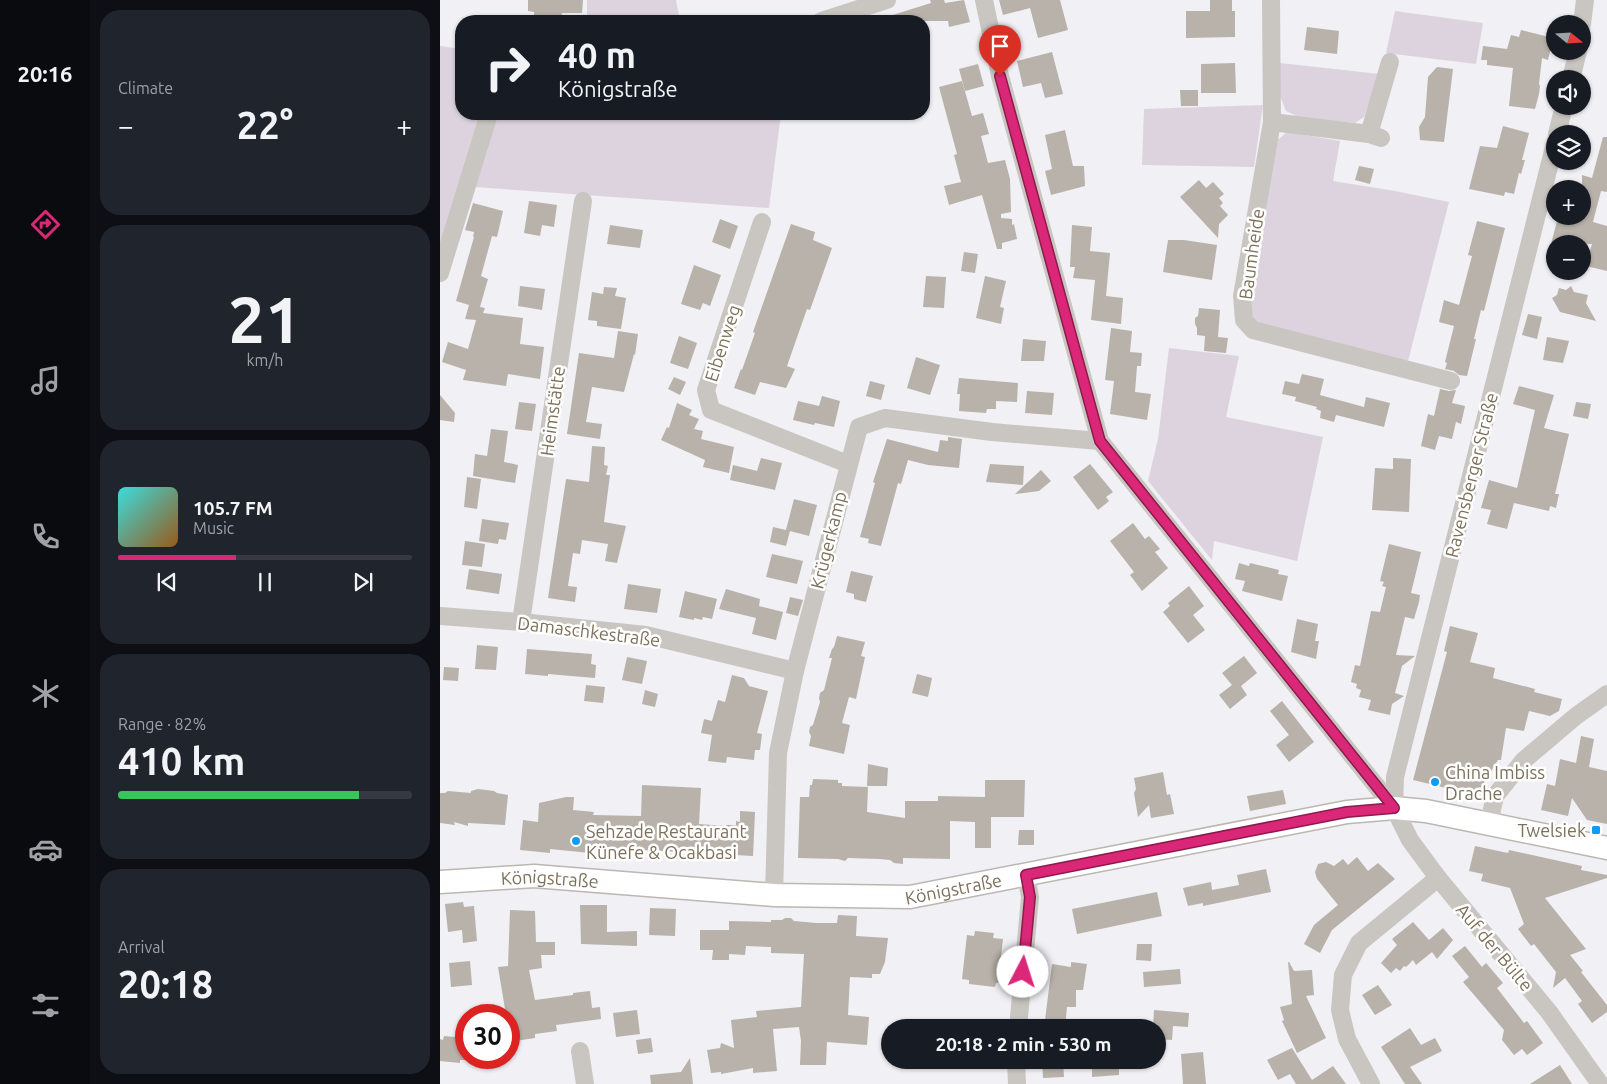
<!DOCTYPE html>
<html lang="en">
<head>
<meta charset="utf-8">
<style>
	:root { --surface:#171b24; --page:#20242c; --text:#f1f3f6; --muted:#9ea1a6; --line:#363941; --accent:#db2777 }
	body { margin:0; font-family:Ubuntu,sans-serif; background:var(--page); color:var(--text); height:100vh; display:flex; flex-direction:column; font-size:19px; white-space:nowrap }
	* { box-sizing:border-box; margin:0 }
	p { font-size:16px; color:var(--muted) }
	.icon { flex:none; width:28px; height:28px; fill:none; stroke:currentColor; stroke-width:2; stroke-linecap:round; stroke-linejoin:round }
	.map { position:relative; flex:1; overflow:hidden }
	.drawer { display:flex; flex-direction:column; gap:10px; padding:10px; background:#0d0f14; width:350px }
	.drawer>* { flex:none }
	.banner { position:absolute; left:15px; top:15px; width:475px; height:105px; border-radius:20px; box-shadow:0 1px 4px #0004; background:#171b24; color:var(--text); overflow:hidden }
	.needle { width:32px; rotate:108deg }
	.buttons { position:absolute; left:1106px; top:15px; display:grid; gap:10px }
	.buttons a { display:grid; place-items:center; width:45px; height:45px; border-radius:50%; background:var(--surface); box-shadow:0 1px 4px #0004; font-size:25px }
	.speed { position:absolute; left:15px; top:1004px; display:flex; gap:10px; font-size:25px; font-weight:700; text-align:center }
	.speed>* { display:grid; place-content:center; width:65px; height:65px; border-radius:50%; background:var(--surface); box-shadow:0 1px 4px #0004; line-height:1 }
	.speed .limit { border:8px solid #d22; background:#fff; color:#111 }
	.pin { position:absolute; display:grid; place-items:center; width:42px; height:42px; color:#fff; margin:-51px -21px; border-radius:50% 50% 50% 0; rotate:-45deg; box-shadow:0 0 5px #0007 }
	.pin .icon { rotate:45deg }
	.me { position:absolute; width:55px; margin:-28px; rotate:5deg; stroke-linejoin:round; filter:drop-shadow(0 0 4px #0008) }
	.turn { display:flex; align-items:center; gap:18px; height:105px; padding:0 20px; font-size:22px }
	.turn .icon { width:65px; height:65px; stroke-width:2.5 }
	.turn b { display:block; font-size:35px; line-height:42px }
	.big { font-size:38px; font-weight:700; line-height:1.1 }
	.drawer .tile { flex:1; display:flex; flex-direction:column; justify-content:center; gap:8px; min-width:0; padding:0 18px; border-radius:20px; background:var(--page) }
	.drawer .dial { align-items:center; gap:0 }
	.dial b { font-size:65px; line-height:1 }
	.song { display:flex; align-items:center; gap:15px }
	.cover { width:60px; height:60px; border-radius:8px; background:linear-gradient(135deg,hsl(180 70% 55%),hsl(30 70% 35%)) }
	.played { height:5px; border-radius:2px; background:linear-gradient(90deg,var(--accent) 40%,var(--line) 40%) }
	.keys { display:flex; justify-content:space-around; direction:ltr }
	.heat { display:flex; justify-content:space-between; align-items:center; font-size:28px; direction:ltr }
	.charge { height:8px; border-radius:4px; background:linear-gradient(90deg,#34c759 82%,var(--line) 0) }
	.trip { position:absolute; left:441px; top:1019px; width:285px; height:50px; border-radius:25px; background:var(--surface); box-shadow:0 1px 4px #0004; font-weight:700; line-height:50px; text-align:center }
	main { display:flex; flex:1; min-height:0 }
	.tabs { display:flex; flex-direction:column; width:90px; justify-content:space-around; align-items:center; background:#090b0e; color:var(--muted) }
	.tabs .icon { width:35px; height:35px }
	.tabs .selected { color:var(--accent) }
	.tabs b { font-size:22px; color:var(--text) }
	.map>svg:first-child { display:block }
	.green { fill:#dcd3df }
	.building { fill:#b8b2aa }
	.lines { fill:none; stroke-linecap:round; stroke-linejoin:round }
	.major-casing { stroke:#bbb7b1; stroke-width:25 }
	.minor { stroke:#c9c6c1; stroke-width:18 }
	.major { stroke:#fff; stroke-width:22 }
	.route-casing { stroke:#8e194d; stroke-width:12 }
	.route { stroke:#db2777; stroke-width:9 }
	.poi-dot { fill:#119bf3; stroke:#fff; stroke-width:2 }
	.labels { text-anchor:middle; dominant-baseline:central; stroke-width:5; stroke-linejoin:round; paint-order:stroke }
	.street-label { font-size:18px; fill:#7e715c; stroke:#fff }
	.poi-label { font-size:18px; fill:#7e715c; stroke:#fff; text-anchor:start }
</style>
</head>
<body>
<main>
<nav class="tabs">
<b>20:16</b>
<svg class="icon selected" aria-label="directions" viewBox="0 0 24 24"><path d="M12 3l9 9-9 9-9-9zM9 14v-3h6M13 9l2 2-2 2"/></svg>
<svg class="icon" aria-label="music" viewBox="0 0 24 24"><path d="M9 18V5l10-2v13"/><circle cx="6" cy="18" r="3"/><circle cx="16" cy="16" r="3"/></svg>
<svg class="icon" aria-label="phone" viewBox="0 0 24 24"><path d="M5 4h4l2 5-3 2q2 4 5 5l2-3 5 2v4C11 20 4 13 5 4z"/></svg>
<svg class="icon" aria-label="climate" viewBox="0 0 24 24"><path d="M12 3v18M4 7l16 10M4 17L20 7"/></svg>
<svg class="icon" aria-label="car" viewBox="0 0 24 24"><path d="M5 17H2v-5l4-1 3-4h7l3 4 3 1v5h-3M9 17h6M6 11h13"/><circle cx="7" cy="17" r="2"/><circle cx="17" cy="17" r="2"/></svg>
<svg class="icon" aria-label="filters" viewBox="0 0 24 24"><path d="M4 7h16M4 17h16"/><circle cx="9" cy="7" r="2"/><circle cx="15" cy="17" r="2"/></svg>
</nav>
<section class="drawer">
<div class="tile"><p>Climate</p>
<div class="heat"><a>−</a><b class="big">22°</b><a>+</a></div>
</div>
<div class="tile dial"><b>21</b><p>km/h</p></div>
<div class="tile">
<div class="song"><i class="cover"></i><div><b>105.7 FM</b><p>Music</p></div></div>
<div class="played"></div>
<div class="keys"><svg class="icon" aria-label="previous" viewBox="0 0 24 24"><path d="M18 5L8 12l10 7zM5 5v14"/></svg><svg class="icon" aria-label="pause" viewBox="0 0 24 24"><path d="M8 5v14M16 5v14"/></svg><svg class="icon" aria-label="next" viewBox="0 0 24 24"><path d="M6 5l10 7-10 7zM19 5v14"/></svg></div>
</div>
<div class="tile"><p>Range · 82%</p><b class="big">410 km</b><div class="charge"></div></div>
<div class="tile"><p>Arrival</p><b class="big">20:18</b></div>
</section>
<div class="map">
<svg width="1167" height="1084" viewBox="0 0 1167 1084">
	<rect width="100%" height="100%" fill="#f0f0f5"/>
	<g class="green">
		<polygon points="147,0 236,0 240,21 147,21"/>
		<polygon points="955,11 1043,23 1036,64 946,53"/>
		<polygon points="0,46 21,49 21,114 43,114 0,253"/>
		<polygon points="840,63 940,74 924,117 915,123 861,118 846,111 840,96"/>
		<polygon points="823,105 814,167 702,165 704,109"/>
		<polygon points="56,114 341,114 329,208 34,187"/>
		<polygon points="847,132 900,141 893,181 955,191 1009,202 968,361 816,324 811,315 811,292 835,142"/>
		<polygon points="729,348 799,356 786,417 883,437 857,561 774,541 772,560 708,481 718,439"/>
	</g>
	<g class="building">
		<polygon points="88,0 143,0 142,13 122,13 121,21 94,21 94,12 88,11"/>
		<polygon points="490,0 504,0 505,3 524,0 530,22 509,27 508,21 444,21 443,18 491,3"/>
		<polygon points="559,0 620,0 628,30 598,38 590,8 563,15"/>
		<polygon points="770,0 792,0 792,11 795,11 795,37 746,38 746,11 770,11"/>
		<polygon points="867,27 899,31 897,54 864,50"/>
		<polygon points="1081,30 1113,38 1108,60 1102,58 1099,84 1100,86 1099,94 1095,109 1069,106 1073,68 1047,65 1047,60 1041,60 1043,46 1067,49 1071,35 1079,37"/>
		<polygon points="612,52 623,94 605,98 601,83 583,87 577,61"/>
		<polygon points="795,63 796,93 761,93 761,64"/>
		<polygon points="538,64 544,86 525,91 519,69"/>
		<polygon points="997,67 1013,69 1004,142 980,140 979,127 985,117 988,77"/>
		<polygon points="522,81 532,116 543,113 549,134 541,136 548,163 565,160 570,179 571,212 561,214 561,218 572,219 572,225 574,224 577,239 562,243 562,249 557,249 542,195 509,205 504,186 521,182 514,155 517,154 499,87"/>
		<polygon points="740,90 758,90 758,106 741,106"/>
		<polygon points="1063,126 1089,133 1082,160 1085,160 1081,174 1079,173 1074,194 1065,192 1064,196 1029,189 1040,146 1057,148"/>
		<polygon points="625,130 633,166 644,166 645,186 611,195 605,171 612,169 605,135"/>
		<polygon points="1163,137 1167,137 1167,192 1161,191 1153,222 1167,226 1167,271 1146,266 1152,244 1111,244 1118,217 1127,220 1128,216 1142,216 1142,175 1152,178"/>
		<polygon points="919,166 934,169 930,184 915,180"/>
		<polygon points="759,180 766,188 773,182 784,194 779,198 783,203 780,206 788,215 779,224 778,238 740,197"/>
		<polygon points="89,201 117,205 114,227 102,225 100,236 84,233"/>
		<polygon points="33,203 63,211 57,237 52,236 41,276 48,279 40,307 45,308 43,313 83,318 80,344 104,347 100,379 68,374 66,386 23,380 26,370 2,362 8,342 28,349 36,320 25,319 29,305 16,301 34,237 33,237 34,232 25,230"/>
		<polygon points="280,219 298,226 290,249 272,242"/>
		<polygon points="1037,221 1065,228 1044,311 1041,310 1034,339 1036,339 1027,376 1019,375 1014,371 1005,369 1007,363 1005,362 1014,326 999,322 1004,300 1019,305 1032,256 1028,255"/>
		<polygon points="351,224 375,232 373,240 392,248 370,310 367,309 347,366 355,369 346,388 320,382 315,395 294,388 301,369 302,370 315,333 313,332"/>
		<polygon points="170,225 203,230 200,248 167,244"/>
		<polygon points="632,225 652,227 650,251 670,253 666,296 683,298 681,324 651,320 655,280 633,278 635,267 630,267"/>
		<polygon points="728,240 744,240 777,245 772,280 723,272"/>
		<polygon points="524,252 538,254 535,273 521,271"/>
		<polygon points="254,265 281,275 270,306 263,303 260,310 241,304"/>
		<polygon points="486,276 506,277 504,308 483,307"/>
		<polygon points="545,276 566,281 560,307 564,308 561,324 536,318"/>
		<polygon points="80,286 105,289 102,310 78,306"/>
		<polygon points="1131,286 1134,292 1148,295 1146,303 1156,321 1120,312 1112,298 1117,295 1119,288 1126,290"/>
		<polygon points="164,287 177,288 175,296 186,298 181,329 157,326 157,321 148,320 152,292 163,294"/>
		<polygon points="759,308 780,310 778,337 788,338 786,353 764,351 765,336 757,335 757,328 755,324 755,318 758,316"/>
		<polygon points="1088,314 1102,317 1097,339 1082,335"/>
		<polygon points="671,328 692,331 690,352 702,353 701,366 697,366 695,392 711,394 707,420 670,414 674,381 665,380"/>
		<polygon points="178,331 198,334 195,355 194,354 184,392 152,387 146,422 162,424 160,439 127,434 139,353 174,358"/>
		<polygon points="239,336 257,343 248,369 230,363"/>
		<polygon points="1107,337 1129,341 1123,363 1103,360"/>
		<polygon points="583,339 606,341 604,361 581,361"/>
		<polygon points="476,357 500,365 490,395 467,388"/>
		<polygon points="862,374 884,379 880,395 924,407 926,397 950,403 944,427 896,415 894,422 880,418 881,411 876,409 877,407 855,401 856,397 842,394 845,381 859,384"/>
		<polygon points="234,377 246,382 240,395 228,389"/>
		<polygon points="519,378 578,383 577,402 556,401 556,409 547,409 546,413 519,411 520,394 517,394"/>
		<polygon points="430,381 445,385 441,400 426,396"/>
		<polygon points="1079,386 1114,395 1104,428 1129,434 1115,494 1119,494 1116,508 1110,506 1109,511 1074,503 1067,529 1047,524 1051,510 1041,508 1049,480 1077,488 1095,410 1073,404"/>
		<polygon points="1000,389 1009,391 1016,390 1012,403 1025,406 1021,424 1016,422 1012,439 999,436 995,450 981,446 988,414 994,416"/>
		<polygon points="587,391 614,393 612,415 585,413"/>
		<polygon points="0,395 15,413 14,422 0,420"/>
		<polygon points="382,396 400,401 394,427 375,423 374,425 353,420 358,401 379,406"/>
		<polygon points="79,402 96,404 92,431 75,429"/>
		<polygon points="1136,402 1151,404 1148,419 1133,416"/>
		<polygon points="237,403 252,410 249,415 259,419 254,429 263,431 261,439 294,447 289,473 263,467 265,460 221,440 227,427 229,428"/>
		<polygon points="51,429 68,431 64,462 78,465 75,483 33,476 35,454 47,456"/>
		<polygon points="508,437 522,439 519,468 488,465 468,460 461,484 458,483 441,546 428,543 429,539 420,537 435,483 433,482 447,439 498,452 500,440 508,441"/>
		<polygon points="152,446 165,447 164,465 168,466 166,475 170,475 164,522 186,526 177,563 165,561 168,544 142,540 140,554 133,553 128,586 137,587 135,602 108,598 126,479 149,482"/>
		<polygon points="321,458 342,463 335,490 290,480 293,465 317,471"/>
		<polygon points="953,458 971,459 969,512 932,510 935,468 953,469"/>
		<polygon points="550,464 584,466 583,485 546,482"/>
		<polygon points="650,464 673,492 666,497 669,501 658,510 633,477"/>
		<polygon points="601,470 611,481 599,491 575,494"/>
		<polygon points="27,477 41,479 37,509 24,507"/>
		<polygon points="354,499 377,505 369,536 350,531 346,546 330,542 333,527 346,530"/>
		<polygon points="42,519 69,523 66,540 59,539 58,544 39,541"/>
		<polygon points="693,523 705,539 709,536 720,549 715,552 728,568 702,591 690,575 694,572 670,541"/>
		<polygon points="25,541 45,544 42,567 22,565"/>
		<polygon points="949,544 981,552 971,593 980,595 979,602 974,619 965,617 956,655 975,656 962,666 955,693 964,696 952,704 950,715 928,710 931,700 919,697 921,690 916,688 917,684 911,682 915,665 920,666 931,611 940,612 946,587 942,586 944,582 940,581"/>
		<polygon points="332,554 363,561 357,584 326,577"/>
		<polygon points="799,563 809,566 810,563 839,570 838,574 848,576 842,601 802,591 805,581 795,579"/>
		<polygon points="29,569 62,574 59,594 26,589"/>
		<polygon points="411,571 433,576 426,602 414,599 414,594 406,592"/>
		<polygon points="188,584 221,589 217,613 184,609"/>
		<polygon points="749,586 764,606 753,615 765,630 748,643 723,612 730,606 728,603"/>
		<polygon points="286,589 320,599 319,606 343,612 336,640 312,634 316,618 279,609"/>
		<polygon points="245,591 277,599 272,619 263,617 262,620 254,618 254,620 239,617"/>
		<polygon points="350,597 363,600 358,616 346,613"/>
		<polygon points="857,619 878,624 875,641 879,641 876,659 851,652"/>
		<polygon points="1010,626 1038,633 1030,662 1055,668 1053,678 1095,689 1094,692 1122,699 1119,711 1110,716 1089,711 1084,731 1066,728 1061,760 1058,760 1040,789 1031,794 973,780 1007,652 1004,651"/>
		<polygon points="397,636 425,642 421,656 425,657 416,699 409,697 402,723 410,725 404,754 369,746 371,736 369,732 370,727 373,725 380,702 379,698 380,693 384,690 392,658 389,658 392,649 394,647"/>
		<polygon points="37,645 58,647 56,670 35,669"/>
		<polygon points="87,649 152,654 151,664 156,665 155,678 108,674 108,676 85,674"/>
		<polygon points="804,656 817,673 801,686 807,695 790,709 779,695 792,685 782,673"/>
		<polygon points="187,657 207,661 202,684 182,680"/>
		<polygon points="4,667 19,668 18,681 3,680"/>
		<polygon points="477,674 492,678 488,697 472,693"/>
		<polygon points="292,675 304,678 309,686 328,691 317,733 322,734 320,750 315,750 314,760 287,757 286,763 268,761 272,735 261,733 264,719 272,721 278,700 285,702"/>
		<polygon points="146,685 165,687 163,703 144,701"/>
		<polygon points="205,690 218,694 215,707 202,704"/>
		<polygon points="842,701 874,742 849,762 836,745 849,735 830,711"/>
		<polygon points="1141,736 1154,739 1149,767 1167,771 1167,824 1147,820 1132,798 1128,816 1101,810 1107,784 1115,786 1120,759 1136,763"/>
		<polygon points="428,764 448,768 447,786 427,786"/>
		<polygon points="723,772 727,795 730,794 734,814 711,818 709,805 698,817 694,793 696,789 694,778"/>
		<polygon points="373,779 398,780 398,783 402,783 402,786 428,787 427,812 465,818 465,801 498,801 498,796 545,797 545,780 585,780 584,817 551,817 551,848 535,848 535,822 510,821 510,859 463,858 463,864 454,863 450,860 439,859 408,858 405,861 398,859 358,858 360,797 369,797 370,785 372,785"/>
		<polygon points="202,785 261,788 259,824 286,826 286,825 296,825 296,821 300,822 300,811 315,812 313,856 150,847 150,853 110,849 110,853 80,850 83,820 98,822 99,803 126,797 134,797 133,810 154,812 153,815 201,816"/>
		<polygon points="38,789 54,791 57,793 68,795 65,825 28,823 28,826 14,822 15,825 0,823 0,793 5,793 8,791 31,793 31,791"/>
		<polygon points="843,790 846,804 810,811 807,796"/>
		<polygon points="579,830 594,830 594,845 578,845"/>
		<polygon points="1035,846 1068,853 1069,850 1142,866 1141,870 1167,875 1167,878 1105,898 1146,949 1130,955 1143,971 1141,972 1167,1005 1167,1012 1152,1023 1138,1004 1142,1001 1125,978 1113,988 1116,972 1094,944 1091,946 1078,929 1084,924 1070,888 1041,881 1043,874 1029,871"/>
		<polygon points="917,857 928,871 938,863 955,879 892,930 880,953 864,944 874,925 898,905 877,879 875,872 878,864 886,862 894,866 903,859 908,865"/>
		<polygon points="826,869 831,892 763,906 763,903 748,906 743,888 771,882 772,890 799,885 797,875"/>
		<polygon points="717,892 722,916 637,934 632,909"/>
		<polygon points="23,902 24,907 34,906 37,941 23,943 22,930 8,932 5,904"/>
		<polygon points="140,905 167,905 167,932 197,931 197,946 141,944"/>
		<polygon points="210,908 236,909 235,936 209,935"/>
		<polygon points="70,910 95,911 96,942 115,942 115,955 101,955 102,968 89,970 95,1000 133,995 133,993 150,991 152,1008 160,1007 161,1019 116,1025 117,1031 95,1034 95,1038 69,1042 69,1015 66,1015 58,967 68,966"/>
		<polygon points="398,915 417,916 416,936 448,938 445,962 440,974 432,974 432,978 410,977 408,1015 429,1017 427,1045 387,1042 386,1065 360,1065 361,1041 359,1027 333,1029 337,1071 313,1073 313,1068 281,1074 281,1072 271,1073 267,1050 280,1048 281,1043 294,1048 291,1020 317,1017 316,1011 361,1007 364,954 331,953 331,947 306,946 305,955 289,954 289,960 272,960 273,950 260,950 260,930 289,930 289,921 331,922 331,920 342,920 345,918 351,918 354,921 376,923 397,923"/>
		<polygon points="973,922 989,940 1003,928 1013,940 997,959 992,952 976,965 973,960 966,967 964,966 960,971 956,968 951,973 941,963 957,945 952,939"/>
		<polygon points="535,931 554,933 553,938 563,939 558,983 556,983 555,987 529,984 529,980 522,979 527,935 534,936"/>
		<polygon points="697,944 712,944 711,961 696,960"/>
		<polygon points="1025,946 1042,967 1046,963 1063,983 1057,988 1084,1023 1087,1021 1103,1043 1087,1055 1082,1049 1074,1055 1062,1040 1064,1030 1023,982 1029,977 1012,956"/>
		<polygon points="30,961 32,985 11,987 9,963"/>
		<polygon points="631,962 647,964 643,990 636,990 636,1007 627,1007 625,1028 604,1028 612,964 631,967"/>
		<polygon points="848,962 849,962 854,971 872,970 874,995 866,996 886,1038 857,1053 842,1021 844,1020 840,1007 852,1004"/>
		<polygon points="740,969 741,984 704,987 703,972"/>
		<polygon points="938,985 952,1005 935,1015 922,995"/>
		<polygon points="197,1010 200,1034 176,1037 173,1013"/>
		<polygon points="714,1010 749,1013 748,1027 733,1026 732,1040 718,1039 718,1028 713,1028"/>
		<polygon points="970,1028 981,1045 995,1038 1002,1051 970,1067 982,1084 965,1084 941,1047"/>
		<polygon points="4,1036 26,1038 26,1060 20,1060 20,1063 0,1061 0,1039 3,1040"/>
		<polygon points="211,1038 213,1052 198,1054 196,1040"/>
		<polygon points="852,1048 872,1080 893,1066 906,1084 856,1084 850,1074 838,1080 827,1060"/>
		<polygon points="763,1052 766,1084 743,1084 741,1054"/>
		<polygon points="250,1058 253,1084 211,1084 210,1075 241,1072"/>
		<polygon points="602,1060 623,1060 624,1077 603,1078"/>
		<polygon points="652,1060 679,1060 679,1075 652,1077"/>
		<polygon points="1120,1065 1132,1084 1090,1084"/>
	</g>
	<g class="lines">
		<defs>
			<g id="major">
				<path id="s1" d="M0,882L94,876L334,895L470,897L907,812L954,808L986,811L1167,848"/>
			</g>
		</defs>
		<use href="#major" class="major-casing"/>
		<g class="minor">
			<polyline points="544,0 560,76 660,441 954,808 970,840 998,878 1109,1012 1160,1084"/>
			<polyline points="831,0 832,122 802,296 804,320 813,330 1011,381"/>
			<polyline points="381,21 447,0"/>
			<polyline points="1142,24 1145,0"/>
			<polyline points="1131,79 1138,51"/>
			<polyline points="832,122 929,134 941,138"/>
			<polyline points="929,134 950,62"/>
			<polyline points="1117,134 1124,106"/>
			<polyline points="322,222 266,390 271,410 408,464"/>
			<polyline points="0,273 49,114"/>
			<polyline points="0,616 81,622 206,635 355,671"/>
			<polyline points="81,622 143,201"/>
			<polyline points="954,808 955,777 1115,143"/>
			<polyline points="1049,823 1055,796 1084,760 1136,716 1167,694"/>
			<polyline points="334,895 338,753 355,671 419,427 445,418 552,432 660,441"/>
			<polyline points="578,1028 590,897 586,875"/>
			<polyline points="140,1051 145,1084"/>
			<polyline points="576,1060 577,1084"/>
			<polyline points="931,1084 907,1039 900,1010 903,975 919,943 998,878"/>
		</g>
		<use href="#major" class="major"/>
	</g>
	<g class="lines">
		<defs>
			<polyline id="route" points="560,76 660,441 954,808 907,812 586,875 590,897 583,972"/>
		</defs>
		<use href="#route" class="route-casing"/>
		<use href="#route" class="route"/>
	</g>
	<g class="poi-dot">
		<circle cx="995" cy="782" r="5"/>
		<rect x="1151" y="825" width="10" height="10" rx="2.5"/>
		<circle cx="136" cy="841" r="5"/>
	</g>
	<g class="labels">
		<g class="street-label">
			<text transform="translate(811 254) rotate(-82)">Baumheide</text>
			<text transform="translate(282 343) rotate(-72)">Eibenweg</text>
			<text transform="translate(112 411) rotate(-82)">Heimstätte</text>
			<text transform="translate(1031 475) rotate(-76)">Ravensberger Straße</text>
			<text transform="translate(388 540) rotate(-76)">Krügerkamp</text>
			<text transform="translate(149 631) rotate(7)">Damaschkestraße</text>
			<text stroke="none"><textPath href="#s1" startOffset="110">Königstraße</textPath></text>
			<text stroke="none"><textPath href="#s1" startOffset="515">Königstraße</textPath></text>
			<text transform="translate(1055 947) rotate(50)">Auf der Bülte</text>
		</g>
		<g class="poi-label">
			<text x="1005" y="772">China Imbiss<tspan x="1005" dy="21">Drache</tspan></text>
			<text x="1146" y="830" text-anchor="end">Twelsiek</text>
			<text x="146" y="831">Sehzade Restaurant<tspan x="146" dy="21">Künefe &amp; Ocakbasi</tspan></text>
		</g>
	</g>
</svg>
<div class="buttons">
<a><svg class="needle" viewBox="-14 -14 28 28"><path d="M0-13l5 13h-10z" fill="#e53935"/><path d="M0 13l5-13h-10z" fill="#9ea1a6"/></svg></a>
<a><svg class="icon" aria-label="sound" viewBox="0 0 24 24"><path d="M4 9h4l5-4v14l-5-4H4zM17 9q2 3 0 6"/></svg></a>
<a><svg class="icon" aria-label="layers" viewBox="0 0 24 24"><path d="M12 4l9 5-9 5-9-5zM3 14l9 5 9-5"/></svg></a>
<a>+</a>
<a>−</a>
</div>
<div class="speed"><div class="limit">30</div></div>
<div class="pin" style="left:560px;top:76px;background:#d93025"><svg class="icon" aria-label="arrive" viewBox="0 0 24 24"><path d="M6 21V4h12l-3 4 3 4H6"/></svg></div>
<svg class="me" style="left:583px;top:972px" viewBox="-20 -20 40 40"><circle r="19" fill="#fff"/><path d="M0-13L10 11 0 6-10 11z" fill="#db2777"/></svg>
<div class="trip">20:18 · 2 min · 530 m</div>
<div class="banner">
<div class="turn"><svg class="icon" aria-label="right" viewBox="0 0 24 24"><path d="M7 20v-9h11M14 6l5 5-5 5"/></svg><div><b>40 m</b>Königstraße</div></div>
</div>
</div>
</main>
</body>
</html>
